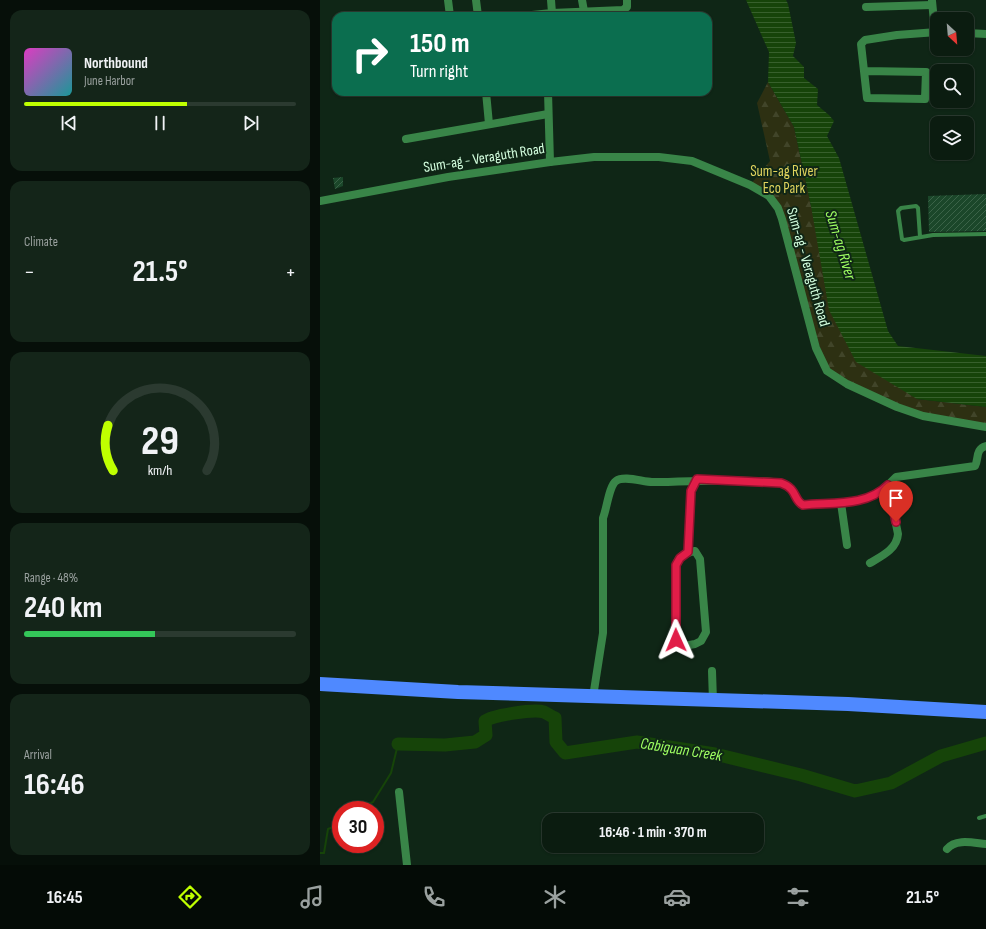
<!DOCTYPE html>
<html lang="en">
<head>
<meta charset="utf-8">
<style>
	:root { --surface:#0b1c10; --page:#142519; --text:#f1f3f6; --muted:#9aa19f; --line:#2b3a30; --accent:#bfff00 }
	body { margin:0; font-family:"Sofia Sans Condensed",sans-serif; background:var(--page); color:var(--text); height:100vh; display:flex; flex-direction:column; font-size:15px; white-space:nowrap }
	* { box-sizing:border-box; margin:0 }
	p { font-size:13px; color:var(--muted) }
	.icon { flex:none; width:22px; height:22px; fill:none; stroke:currentColor; stroke-width:2; stroke-linecap:round; stroke-linejoin:round }
	.map { position:relative; flex:1; overflow:hidden }
	.sheet { display:flex; flex-direction:column; gap:10px; padding:10px; background:#060f09; width:320px }
	.sheet>* { flex:none }
	.banner { position:absolute; left:12px; top:12px; width:380px; height:84px; border-radius:12px; box-shadow:0 1px 3px #0004,0 0 0 1px var(--line); background:#0b6e4f; color:#fff; overflow:hidden }
	.needle { width:26px; rotate:154deg }
	.buttons { position:absolute; left:610px; top:12px; display:grid; gap:8px }
	.buttons a { display:grid; place-items:center; width:44px; height:44px; border-radius:8px; background:var(--surface); box-shadow:0 1px 3px #0004,0 0 0 1px var(--line); font-size:20px }
	.speed { position:absolute; left:12px; top:801px; display:flex; gap:8px; font-size:20px; font-weight:700; text-align:center }
	.speed>* { display:grid; place-content:center; width:52px; height:52px; border-radius:50%; background:var(--surface); box-shadow:0 1px 3px #0004,0 0 0 1px var(--line); line-height:1 }
	.speed .limit { border:6px solid #d22; background:#fff; color:#111 }
	.pin { position:absolute; display:grid; place-items:center; width:34px; height:34px; color:#fff; margin:-41px -17px; border-radius:50% 50% 50% 0; rotate:-45deg; box-shadow:0 0 4px #0007 }
	.pin .icon { rotate:45deg }
	.me { position:absolute; width:44px; margin:-22px; rotate:359deg; stroke-linejoin:round; filter:drop-shadow(0 0 3px #0008) }
	.turn { display:flex; align-items:center; gap:14px; height:84px; padding:0 12px; font-size:18px }
	.turn .icon { width:52px; height:52px; stroke-width:2.5 }
	.turn b { display:block; font-size:28px; line-height:34px }
	.big { font-size:30px; font-weight:700; line-height:1.1 }
	.sheet .widget { flex:1; display:flex; flex-direction:column; justify-content:center; gap:6px; min-width:0; padding:0 14px; border-radius:12px; background:var(--page) }
	.sheet .dial { align-items:center; gap:0 }
	.dial svg { height:104px; overflow:visible; fill:none; stroke:var(--line); stroke-width:7; stroke-linecap:round; text-anchor:middle }
	.dial text { fill:var(--text); stroke:none }
	.song { display:flex; align-items:center; gap:12px }
	.cover { width:48px; height:48px; border-radius:6px; background:linear-gradient(135deg,hsl(310 70% 55%),hsl(180 70% 35%)) }
	.played { height:4px; border-radius:2px; background:linear-gradient(90deg,var(--accent) 60%,var(--line) 60%) }
	.keys { display:flex; justify-content:space-around; direction:ltr }
	.heat { display:flex; justify-content:space-between; align-items:center; font-size:22px; direction:ltr }
	.charge { height:6px; border-radius:3px; background:linear-gradient(90deg,#34c759 48%,var(--line) 0) }
	.trip { position:absolute; left:222px; top:813px; width:222px; height:40px; border-radius:12px; background:var(--surface); box-shadow:0 1px 3px #0004,0 0 0 1px var(--line); font-weight:700; line-height:40px; text-align:center }
	.tabs { display:flex; height:64px; justify-content:space-around; align-items:center; background:#040b06; color:var(--muted) }
	.tabs .icon { width:28px; height:28px }
	.tabs .active { color:var(--accent) }
	.tabs b { font-size:18px; color:var(--text) }
	main { display:flex; flex:1; min-height:0 }
	.map>svg:first-child { display:block }
	.forest { fill:url(#forest-firs) }
	.water { fill:url(#water-rules) }
	.lines { fill:none; stroke-linecap:round; stroke-linejoin:round }
	.stream { stroke:#164409; stroke-width:2 }
	.river { stroke:#164409; stroke-width:13 }
	.building { fill:url(#building-hatch) }
	.lane { stroke:#398548; stroke-width:4 }
	.street { stroke:#398548; stroke-width:8 }
	.highway { stroke:#4f89ff; stroke-width:14 }
	.route-casing { stroke:#92132f; stroke-width:10 }
	.route { stroke:#e11d48; stroke-width:7 }
	.labels { text-anchor:middle; dominant-baseline:central; stroke-width:4; stroke-linejoin:round; paint-order:stroke }
	.street-label { font-size:15px; fill:#d4ffdf; stroke:#0f2616 }
	.park-label { font-size:15px; fill:#e1d45e; stroke:#0f2616 }
	.water-label { font-size:16px; font-style:italic; fill:#9fff62; stroke:#0f2616 }
</style>
</head>
<body>
<main>
<section class="sheet">
<div class="widget">
<div class="song"><i class="cover"></i><div><b>Northbound</b><p>June Harbor</p></div></div>
<div class="played"></div>
<div class="keys"><svg class="icon" aria-label="previous" viewBox="0 0 24 24"><path d="M18 5L8 12l10 7zM5 5v14"/></svg><svg class="icon" aria-label="pause" viewBox="0 0 24 24"><path d="M8 5v14M16 5v14"/></svg><svg class="icon" aria-label="next" viewBox="0 0 24 24"><path d="M6 5l10 7-10 7zM19 5v14"/></svg></div>
</div>
<div class="widget"><p>Climate</p>
<div class="heat"><a>−</a><b class="big">21.5°</b><a>+</a></div>
</div>
<div class="widget dial"><svg viewBox="0 0 100 80">
<path d="M14 69A42 42 0 1 1 86 69"/>
<path d="M14 69A42 42 0 0 1 10 34" stroke="#bfff00"/>
<text x="50" y="56" font-size="32" font-weight="700">29</text>
<text x="50" y="72" font-size="11">km/h</text>
</svg></div>
<div class="widget"><p>Range · 48%</p><b class="big">240 km</b><div class="charge"></div></div>
<div class="widget"><p>Arrival</p><b class="big">16:46</b></div>
</section>
<div class="map">
<svg width="666" height="865" viewBox="0 0 666 865">
	<defs>
		<pattern id="forest-firs" width="22" height="20" patternUnits="userSpaceOnUse"><rect width="22" height="20" fill="#2d3012"/><path d="M5 1l3.5 6h-7zM16 11l3.5 6h-7z" fill="#414529"/></pattern>
		<pattern id="water-rules" width="6" height="5" patternUnits="userSpaceOnUse"><rect width="6" height="5" fill="#164409"/><path d="M0 2.5h6" fill="none" stroke="#37602c"/></pattern>
		<pattern id="building-hatch" width="6" height="6" patternUnits="userSpaceOnUse"><rect width="6" height="6" fill="#1b472a"/><path d="M-1 1l2-2M0 6l6-6M5 7l2-2" fill="none" stroke="#3b6348"/></pattern>
	</defs>
	<rect width="100%" height="100%" fill="#0f2616"/>
	<polygon class="forest" points="448,82 474,127 491,206 597,399 666,407 666,427 603,416 507,371 458,208 430,185 450,161 437,103"/>
	<polygon class="water" points="426,0 466,0 468,4 476,43 473,56 484,67 484,78 498,89 497,105 509,115 514,121 507,136 519,158 568,331 578,346 666,356 666,407 597,399 536,362 509,310 491,206 474,127 448,82 449,52"/>
	<g class="lines">
		<g class="stream">
			<polyline points="36,810 53,802 71,773 78,744"/>
			<polyline points="0,853 4,853 8,829 21,824"/>
		</g>
		<path class="river" d="M78,744L125,745L155,742L166,735L165,721C173,715 214,709 224,712C228,714 232,717 235,718L236,742L245,753L317,742L395,754L481,775L535,791L571,783L621,756L666,743"/>
	</g>
	<g class="building">
		<polygon points="23,177 23,186 15,189 13,178"/>
		<polygon points="666,194 666,231 609,232 608,196"/>
	</g>
	<g class="lines">
		<g class="lane">
			<polyline points="600,237 598,208 596,206 581,208 578,211 582,239 584,240 613,235 666,234"/>
			<polyline points="659,818 666,816"/>
		</g>
		<g class="street">
			<polyline points="128,0 130,16"/>
			<polyline points="156,0 158,16"/>
			<polyline points="262,0 264,11"/>
			<polyline points="612,1 615,32"/>
			<polyline points="546,7 612,5"/>
			<polyline points="202,16 232,13 231,0"/>
			<polyline points="232,16 232,13 303,10 307,7 307,0"/>
			<polyline points="647,33 666,34"/>
			<polyline points="544,71 547,98 605,99 606,72 544,71 541,44 545,40 577,35 617,32"/>
			<polyline points="68,92 68,93"/>
			<polyline points="166,92 169,124"/>
			<polyline points="228,92 230,162"/>
			<polyline points="86,139 228,114"/>
			<polyline points="0,201 128,177 230,162 274,157 339,157 372,161 430,185 449,196 458,208 462,219 496,348 507,371 527,384 577,407 603,416 666,427"/>
			<polyline points="521,503 527,545"/>
			<path d="M375,551L380,559L386,632L381,641L375,644L364,646L357,643L355,634L356,565C359,555 366,553 375,551Z"/>
			<polyline points="368,552 371,491 377,479"/>
			<path d="M550,563C562,556 577,549 578,534L568,485"/>
			<polyline points="392,671 393,701"/>
			<path d="M273,697L283,633V518C287,508 289,486 296,481C304,475 323,482 332,482C366,482 399,479 433,481C442,481 452,481 461,483C476,486 473,500 483,505L527,503L550,497L565,488L576,477L655,466C659,459 655,449 666,446"/>
			<polyline points="79,792 87,865"/>
			<path d="M627,849C636,838 654,843 666,844"/>
		</g>
		<polyline class="highway" points="0,684 138,692 528,704 666,712"/>
	</g>
	<g class="lines">
		<defs>
			<path id="route" d="M356,640V565L360,558L368,552L371,491L377,479L461,483C478,489 473,500 483,505C512,502 546,507 568,485L576,522"/>
		</defs>
		<use href="#route" class="route-casing"/>
		<use href="#route" class="route"/>
	</g>
	<g class="labels">
		<g class="street-label">
			<text transform="translate(164 158) rotate(-9)">Sum-ag - Veraguth Road</text>
			<text transform="translate(488 267) rotate(74)">Sum-ag - Veraguth Road</text>
		</g>
		<g class="park-label">
			<text x="464" y="171">Sum-ag River<tspan x="464" dy="17">Eco Park</tspan></text>
		</g>
		<g class="water-label">
			<text transform="translate(520 245) rotate(73)">Sum-ag River</text>
			<text transform="translate(361 750) rotate(9)">Cabiguan Creek</text>
		</g>
	</g>
</svg>
<div class="buttons">
<a><svg class="needle" viewBox="-14 -14 28 28"><path d="M0-13l5 13h-10z" fill="#e53935"/><path d="M0 13l5-13h-10z" fill="#9aa19f"/></svg></a>
<a><svg class="icon" aria-label="search" viewBox="0 0 24 24"><circle cx="10" cy="10" r="6"/><path d="M15 15l6 6"/></svg></a>
<a><svg class="icon" aria-label="layers" viewBox="0 0 24 24"><path d="M12 4l9 5-9 5-9-5zM3 14l9 5 9-5"/></svg></a>
</div>
<div class="speed"><div class="limit">30</div></div>
<div class="pin" style="left:576px;top:522px;background:#d93025"><svg class="icon" aria-label="arrive" viewBox="0 0 24 24"><path d="M6 21V4h12l-3 4 3 4H6"/></svg></div>
<svg class="me" style="left:356px;top:640px" viewBox="-20 -20 40 40"><path d="M0-17L14 15 0 8-14 15z" fill="#e11d48" stroke="#fff" stroke-width="4"/></svg>
<div class="trip">16:46 · 1 min · 370 m</div>
<div class="banner">
<div class="turn"><svg class="icon" aria-label="right" viewBox="0 0 24 24"><path d="M7 20v-9h11M14 6l5 5-5 5"/></svg><div><b>150 m</b>Turn right</div></div>
</div>
</div>
</main>
<nav class="tabs">
<b>16:45</b>
<svg class="icon active" aria-label="directions" viewBox="0 0 24 24"><path d="M12 3l9 9-9 9-9-9zM9 14v-3h6M13 9l2 2-2 2"/></svg>
<svg class="icon" aria-label="music" viewBox="0 0 24 24"><path d="M9 18V5l10-2v13"/><circle cx="6" cy="18" r="3"/><circle cx="16" cy="16" r="3"/></svg>
<svg class="icon" aria-label="phone" viewBox="0 0 24 24"><path d="M5 4h4l2 5-3 2q2 4 5 5l2-3 5 2v4C11 20 4 13 5 4z"/></svg>
<svg class="icon" aria-label="climate" viewBox="0 0 24 24"><path d="M12 3v18M4 7l16 10M4 17L20 7"/></svg>
<svg class="icon" aria-label="car" viewBox="0 0 24 24"><path d="M5 17H2v-5l4-1 3-4h7l3 4 3 1v5h-3M9 17h6M6 11h13"/><circle cx="7" cy="17" r="2"/><circle cx="17" cy="17" r="2"/></svg>
<svg class="icon" aria-label="filters" viewBox="0 0 24 24"><path d="M4 7h16M4 17h16"/><circle cx="9" cy="7" r="2"/><circle cx="15" cy="17" r="2"/></svg>
<b>21.5°</b>
</nav>
</body>
</html>
